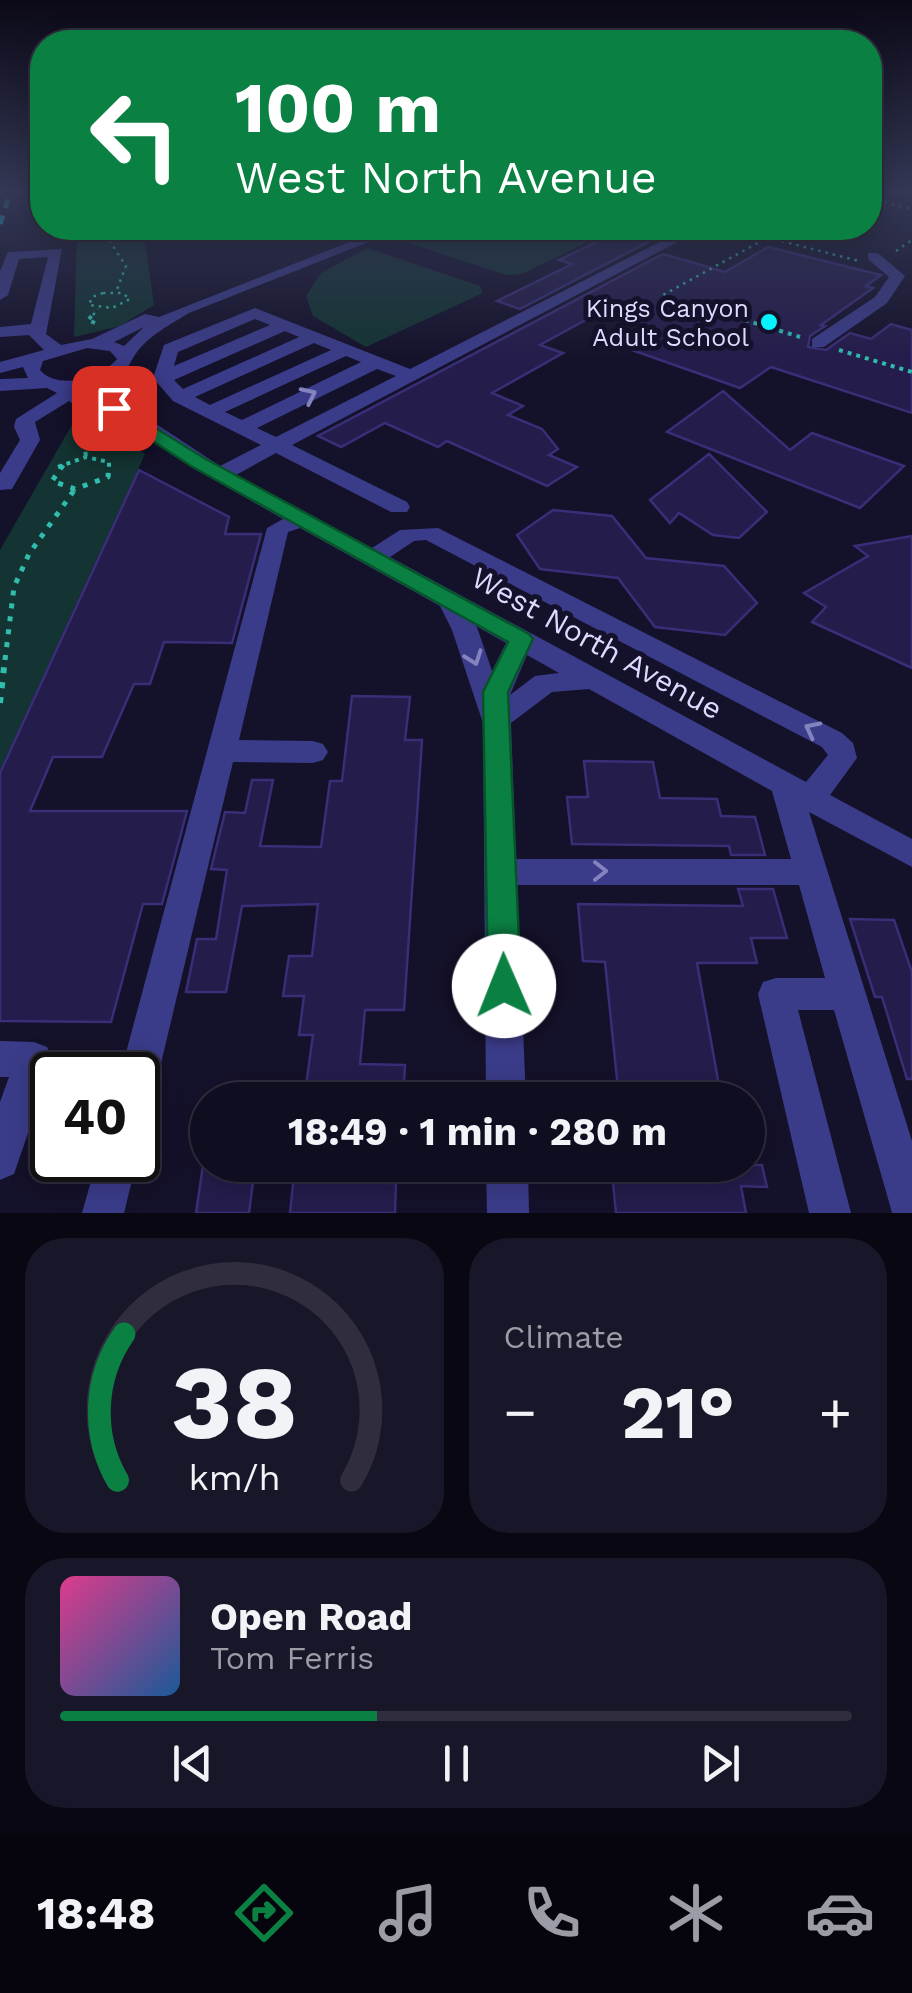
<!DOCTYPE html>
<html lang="en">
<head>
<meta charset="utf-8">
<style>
	:root { --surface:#0f0d20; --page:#181629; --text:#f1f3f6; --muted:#9b9ca5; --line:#2f2d3e; --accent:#0b8043 }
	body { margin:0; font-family:"Work Sans",sans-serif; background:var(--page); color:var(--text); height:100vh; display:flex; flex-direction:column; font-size:38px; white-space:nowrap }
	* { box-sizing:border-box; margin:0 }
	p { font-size:32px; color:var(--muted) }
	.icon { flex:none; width:55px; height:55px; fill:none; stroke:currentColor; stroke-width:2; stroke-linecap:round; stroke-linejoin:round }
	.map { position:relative; height:1213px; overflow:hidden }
	.details { display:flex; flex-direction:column; gap:25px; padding:25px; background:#080712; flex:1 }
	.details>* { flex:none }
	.top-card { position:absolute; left:30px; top:30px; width:852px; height:210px; border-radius:40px; box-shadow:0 5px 25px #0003,0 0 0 2px var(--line); background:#0b8043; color:#fff; overflow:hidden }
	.speed { position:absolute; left:30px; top:1052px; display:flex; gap:20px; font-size:50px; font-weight:700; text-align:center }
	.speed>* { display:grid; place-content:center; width:130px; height:130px; border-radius:50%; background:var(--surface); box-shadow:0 5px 25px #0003,0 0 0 2px var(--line); line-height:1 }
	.speed .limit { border:5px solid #111; border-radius:15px; background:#fff; color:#111 }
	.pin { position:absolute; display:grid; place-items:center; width:85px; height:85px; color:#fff; margin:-42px; border-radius:20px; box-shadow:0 5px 15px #0006 }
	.me { position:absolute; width:110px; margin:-55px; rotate:359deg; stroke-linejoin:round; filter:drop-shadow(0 0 8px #0008) }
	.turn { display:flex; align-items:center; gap:35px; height:210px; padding:0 40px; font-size:45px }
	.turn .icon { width:130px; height:130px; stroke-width:2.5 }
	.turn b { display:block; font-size:70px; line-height:85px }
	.big { font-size:75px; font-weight:700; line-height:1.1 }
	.details .card { flex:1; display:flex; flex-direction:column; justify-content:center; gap:15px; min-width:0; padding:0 35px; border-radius:40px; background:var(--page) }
	.details .dial { align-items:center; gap:0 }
	.dial svg { height:260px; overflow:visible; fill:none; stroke:var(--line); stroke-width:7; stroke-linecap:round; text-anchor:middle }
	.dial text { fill:var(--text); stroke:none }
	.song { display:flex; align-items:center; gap:30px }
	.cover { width:120px; height:120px; border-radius:15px; background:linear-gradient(135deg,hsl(330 70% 55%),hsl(210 70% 35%)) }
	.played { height:10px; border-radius:5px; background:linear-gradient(90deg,var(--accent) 40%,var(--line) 40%) }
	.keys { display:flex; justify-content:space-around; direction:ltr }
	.heat { display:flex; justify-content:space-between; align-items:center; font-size:55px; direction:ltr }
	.details .tiles { flex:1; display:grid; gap:25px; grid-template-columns:1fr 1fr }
	.card:last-child { grid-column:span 2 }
	.trip { position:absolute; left:190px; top:1082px; width:575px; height:100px; border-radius:50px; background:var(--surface); box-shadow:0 5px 25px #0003,0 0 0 2px var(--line); font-weight:700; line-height:100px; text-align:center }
	.tabs { display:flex; height:160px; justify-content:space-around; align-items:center; background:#06050d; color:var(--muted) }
	.tabs .icon { width:70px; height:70px }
	.tabs .active { color:var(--accent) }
	.tabs b { font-size:45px; color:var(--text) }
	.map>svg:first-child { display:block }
	.green { fill:#133432 }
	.building { fill:#241c4b; stroke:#392e77; stroke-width:2.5 }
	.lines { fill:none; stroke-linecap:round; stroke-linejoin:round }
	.path-far3 { stroke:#30bdae; stroke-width:2.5; stroke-dasharray:2.5 5; stroke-linecap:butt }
	.path-far2 { stroke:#30bdae; stroke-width:4; stroke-dasharray:4 5; stroke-linecap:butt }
	.path-far1 { stroke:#30bdae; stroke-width:5; stroke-dasharray:5 8; stroke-linecap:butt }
	.path { stroke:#30bdae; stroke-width:6; stroke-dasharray:6 9; stroke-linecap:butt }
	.minor { fill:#3b3c89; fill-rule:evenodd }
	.rail { stroke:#06f2ff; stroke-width:5; stroke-dasharray:9 8; stroke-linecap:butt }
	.oneway { stroke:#8383be }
	.route { fill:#0b8043; stroke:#07532c; stroke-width:2.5 }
	.poi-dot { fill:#06f2ff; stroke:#14112a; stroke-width:4 }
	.labels { text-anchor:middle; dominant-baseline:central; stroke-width:10; stroke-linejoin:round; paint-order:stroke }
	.far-poi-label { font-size:25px; fill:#dcdaff; stroke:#14112a; text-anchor:end }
	.street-label { font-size:30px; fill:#dcdaff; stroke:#14112a }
</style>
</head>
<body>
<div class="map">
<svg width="912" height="1213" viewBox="0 0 912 1213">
	<rect width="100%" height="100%" fill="#14112a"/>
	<g class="green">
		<polygon points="77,228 143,228 154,305 120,326 74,337"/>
		<polygon points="418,228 591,228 608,232 522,274 506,275 390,237"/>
		<polygon points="367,248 480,286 483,293 366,347 313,316 306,296 321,273"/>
		<polygon points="77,416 145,454 0,770 0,550"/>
	</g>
	<g class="building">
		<polygon points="620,231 652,240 520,309 497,301 572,264 559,260"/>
		<polygon points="768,247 881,275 866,286 873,288 821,325 825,326 810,336 808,347 826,350 850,333 871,339 891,324 912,330 912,413 771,367 740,388 623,347 655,328 602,311 540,345 563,353 492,393 523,406 508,415 542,429 558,449 549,455 577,467 547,486 447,441 438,447 385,423 341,447 318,436 663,254 725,272"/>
		<polygon points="723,391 790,450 812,433 904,466 860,508 667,432"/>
		<polygon points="709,454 767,512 739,538 713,535 679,513 670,523 650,500"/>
		<polygon points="139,470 229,517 225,534 261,534 232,643 164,642 150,684 134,684 102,757 53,757 30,811 187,811 162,904 143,904 111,1022 0,1021 0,773"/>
		<polygon points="553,510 612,516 646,558 724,566 757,603 725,635 655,627 618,578 540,569 517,535"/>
		<polygon points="912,536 912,668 812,622 826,607 804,593 868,556 855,546"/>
		<polygon points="352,696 410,697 405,740 422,740 404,1010 365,1010 360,1064 405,1065 403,1100 304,1100 313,1035 299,1035 304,996 283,996 289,956 312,956 318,904 242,906 226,992 186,992 197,939 216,939 227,870 211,869 225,812 245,813 252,780 273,780 260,846 321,847 330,781 342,781"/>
		<polygon points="584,761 653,762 660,798 717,799 721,816 755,817 765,855 731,855 729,846 572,844 567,797 588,797"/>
		<polygon points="738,889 773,889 787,938 751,938 757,963 697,963 720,1091 618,1089 605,962 583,961 578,904 743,906"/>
		<polygon points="850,919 894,920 912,972 912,1079 907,1079 882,997 875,997"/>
		<polygon points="203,1165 255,1165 249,1213 196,1213"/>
		<polygon points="295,1165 388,1165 387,1183 396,1183 395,1213 290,1213"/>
		<polygon points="644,1165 762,1165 767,1187 741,1186 746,1213 616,1213 612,1173 645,1173"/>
	</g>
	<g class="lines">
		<g class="path-far3">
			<polyline points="870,199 912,209"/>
			<polyline points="101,228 126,266 116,292"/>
			<polyline points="731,228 859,261"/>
			<polyline points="896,251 912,240"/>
			<polygon points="103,293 122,293 130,299 112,308 89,305 92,297"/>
			<polyline points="93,315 98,309"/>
			<polyline points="727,315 663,295 785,228"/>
		</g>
		<g class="path-far2">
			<polyline points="719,312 800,337"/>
			<polyline points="95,323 88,320 95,312"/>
			<polyline points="839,350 912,372"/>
			<polyline points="82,425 86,457"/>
			<polyline points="58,467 86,457 109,462 109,467"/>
		</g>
		<g class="path-far1">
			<polyline points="63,465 52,481 75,489 108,477 109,465"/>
			<polyline points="5,660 14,587 29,554 75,489"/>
		</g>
		<polyline class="path" points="0,703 5,658"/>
		<g class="minor">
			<path d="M385,228H404L189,313C171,324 146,337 135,355C130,362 127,372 116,380L115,397L220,466L261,445L173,401L153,378L164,345L255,308L410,369L687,228H704L292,445L407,502L410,507L407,512H391L276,453L236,475L372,548L400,530L438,528L842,733L853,743L857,758L830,795L912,839V867L809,812L912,1141V1213H892L891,1209L834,1010H798L851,1213H809L758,994L763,982L776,978H825L799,885H517L526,1100H486L483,723L452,630L440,606L300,528L288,532L239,740L313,741L323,744L328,752L323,760L313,763L233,762L157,1080L152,1093L138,1099V1075H120L267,528L283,519L190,466L130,427L138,435L135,439H121L69,401L35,422L40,440L12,489L0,490V473L20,440L14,427L16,419L57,393L47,388L0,391V379L28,378L23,367L0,373V362L44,350L29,335L0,337V327L31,324L48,257L19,259L8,295L0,300V271L8,252L62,249L46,334L61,345L92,339L145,314L159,317ZM255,319L270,325L174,366L178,352ZM144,327L124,346L114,342ZM285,331L299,337L183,389L174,380ZM314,343L331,350L210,405L195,397ZM87,348L110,351L117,359C101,378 58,391 40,370L43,361ZM346,356L361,362L242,420L225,412ZM377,369L396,376L276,437L257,428ZM97,387V397L106,410L78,390ZM426,540L822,747L828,755L806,782L390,557L414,541ZM476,626L506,643L492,671L478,630ZM527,655L559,673L535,676L510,695ZM589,689L772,791L791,859H516L511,723L552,692Z"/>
			<polygon points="868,253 878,253 905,276 887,303 824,347 812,347 812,339 875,297 889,277 868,259"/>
			<polygon points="0,1041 34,1042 47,1047 53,1060 14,1174 0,1180 0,1102 9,1077 0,1077"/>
			<polygon points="97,1160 137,1160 124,1213 82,1213"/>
			<polygon points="486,1165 528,1165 529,1213 487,1213"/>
		</g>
		<polyline class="rail" points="0,224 10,193"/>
	</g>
	<defs><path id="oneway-chevron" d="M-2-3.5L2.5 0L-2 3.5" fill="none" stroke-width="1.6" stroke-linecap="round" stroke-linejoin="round" transform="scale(2.5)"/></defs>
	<g class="oneway">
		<use href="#oneway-chevron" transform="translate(309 395) rotate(-26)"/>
		<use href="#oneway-chevron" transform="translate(474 658) rotate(70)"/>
		<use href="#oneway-chevron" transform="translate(812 729) rotate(-153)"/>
		<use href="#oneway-chevron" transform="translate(600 871)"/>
	</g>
	<linearGradient id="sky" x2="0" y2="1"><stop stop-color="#0b0917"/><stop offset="0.53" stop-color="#343855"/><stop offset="1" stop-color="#343855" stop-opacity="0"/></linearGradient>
	<rect width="912" height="363" fill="url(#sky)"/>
	<polygon class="route" points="114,402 204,458 529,634 533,639 508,692 521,986 516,996 504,1001 493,996 488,986 483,692 508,642 191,466 107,411 105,408"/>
	<circle class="poi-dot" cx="769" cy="322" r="10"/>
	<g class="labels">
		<g class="far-poi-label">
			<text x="749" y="308">Kings Canyon<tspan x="749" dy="29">Adult School</tspan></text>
		</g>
		<g class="street-label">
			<text transform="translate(597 643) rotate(29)">West North Avenue</text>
		</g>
	</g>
</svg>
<div class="speed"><div class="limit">40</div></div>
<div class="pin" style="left:114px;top:408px;background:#d93025"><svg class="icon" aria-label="arrive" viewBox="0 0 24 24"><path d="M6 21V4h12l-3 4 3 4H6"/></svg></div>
<svg class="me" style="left:504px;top:986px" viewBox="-20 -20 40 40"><circle r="19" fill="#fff"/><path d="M0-13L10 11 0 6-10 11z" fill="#0b8043"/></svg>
<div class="trip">18:49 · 1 min · 280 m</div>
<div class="top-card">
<div class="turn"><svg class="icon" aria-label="left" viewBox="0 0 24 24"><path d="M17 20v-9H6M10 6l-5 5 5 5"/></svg><div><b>100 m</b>West North Avenue</div></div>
</div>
</div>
<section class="details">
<div class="tiles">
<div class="card dial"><svg viewBox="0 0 100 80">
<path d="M14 69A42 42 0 1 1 86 69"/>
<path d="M14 69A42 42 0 0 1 16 24" stroke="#0b8043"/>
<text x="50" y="56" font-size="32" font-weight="700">38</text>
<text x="50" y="72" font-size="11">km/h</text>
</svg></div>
<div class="card"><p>Climate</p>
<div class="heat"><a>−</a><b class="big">21°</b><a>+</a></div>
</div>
<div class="card">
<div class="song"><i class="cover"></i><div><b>Open Road</b><p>Tom Ferris</p></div></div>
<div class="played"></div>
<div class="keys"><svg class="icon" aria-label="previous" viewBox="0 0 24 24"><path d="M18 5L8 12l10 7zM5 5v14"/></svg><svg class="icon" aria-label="pause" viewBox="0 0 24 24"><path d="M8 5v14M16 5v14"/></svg><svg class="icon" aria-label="next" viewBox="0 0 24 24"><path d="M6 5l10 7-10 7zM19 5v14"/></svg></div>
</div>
</div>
</section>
<nav class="tabs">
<b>18:48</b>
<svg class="icon active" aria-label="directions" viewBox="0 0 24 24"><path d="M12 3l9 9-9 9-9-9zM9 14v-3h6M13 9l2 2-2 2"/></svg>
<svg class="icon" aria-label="music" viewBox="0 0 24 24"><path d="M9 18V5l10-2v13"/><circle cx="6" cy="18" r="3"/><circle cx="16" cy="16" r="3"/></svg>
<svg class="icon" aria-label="phone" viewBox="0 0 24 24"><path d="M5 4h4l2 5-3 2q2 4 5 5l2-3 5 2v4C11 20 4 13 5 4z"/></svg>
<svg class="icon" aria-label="climate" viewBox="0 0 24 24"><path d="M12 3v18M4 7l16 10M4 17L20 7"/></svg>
<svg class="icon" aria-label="car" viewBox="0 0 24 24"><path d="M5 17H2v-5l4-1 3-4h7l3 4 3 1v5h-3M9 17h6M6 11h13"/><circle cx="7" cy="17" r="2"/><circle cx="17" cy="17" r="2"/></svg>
</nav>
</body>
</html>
